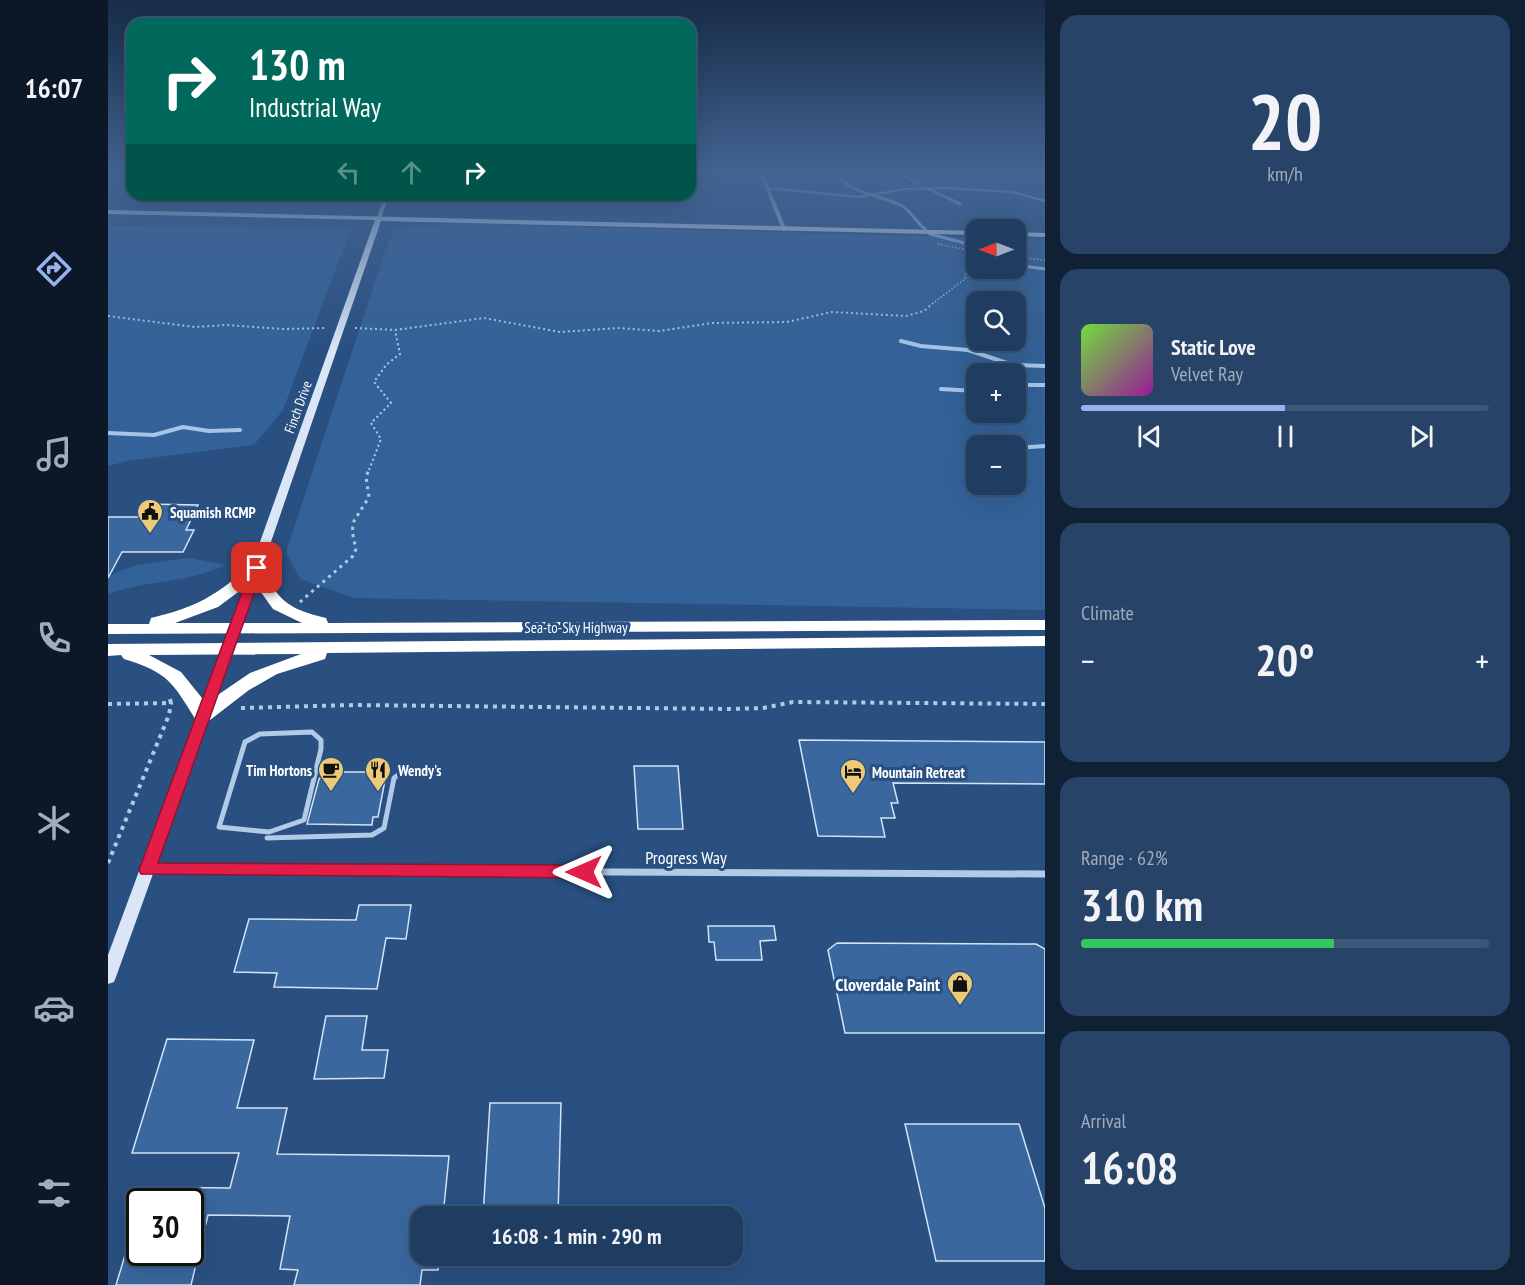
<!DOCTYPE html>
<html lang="en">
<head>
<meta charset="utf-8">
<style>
	:root { --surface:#1f3c61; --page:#274367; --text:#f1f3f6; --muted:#a1adbd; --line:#3c5676; --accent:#95b2f1 }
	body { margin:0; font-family:"PT Sans Narrow",sans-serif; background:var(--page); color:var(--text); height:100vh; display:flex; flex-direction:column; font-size:22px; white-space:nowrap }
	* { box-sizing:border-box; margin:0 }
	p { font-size:20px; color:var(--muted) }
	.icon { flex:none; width:33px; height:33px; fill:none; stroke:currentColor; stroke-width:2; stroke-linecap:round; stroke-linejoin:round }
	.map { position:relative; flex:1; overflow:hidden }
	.details { display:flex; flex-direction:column; gap:15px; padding:15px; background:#112135; width:480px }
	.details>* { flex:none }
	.banner { position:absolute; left:18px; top:18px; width:570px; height:183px; border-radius:18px; box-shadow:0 6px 24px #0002,0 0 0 2px var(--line); background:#00695c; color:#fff; overflow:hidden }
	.needle { width:39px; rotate:270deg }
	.tools { position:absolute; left:858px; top:219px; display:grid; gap:12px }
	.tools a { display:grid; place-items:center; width:60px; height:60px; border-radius:12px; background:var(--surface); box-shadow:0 6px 24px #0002,0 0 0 2px var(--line); font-size:30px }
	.speed { position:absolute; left:18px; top:1188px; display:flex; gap:12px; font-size:30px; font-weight:700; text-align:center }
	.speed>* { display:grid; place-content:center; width:78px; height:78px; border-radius:50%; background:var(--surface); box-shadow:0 6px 24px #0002,0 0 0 2px var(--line); line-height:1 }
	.speed .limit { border:3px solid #111; border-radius:9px; background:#fff; color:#111 }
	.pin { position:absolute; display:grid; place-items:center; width:51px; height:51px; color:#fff; margin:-26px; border-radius:12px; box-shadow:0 3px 9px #0006 }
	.me { position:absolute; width:66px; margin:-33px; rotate:270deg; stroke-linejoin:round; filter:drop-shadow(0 0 4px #0008) }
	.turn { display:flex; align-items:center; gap:21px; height:126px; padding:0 24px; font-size:27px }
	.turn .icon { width:78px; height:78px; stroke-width:2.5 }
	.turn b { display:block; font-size:42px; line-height:51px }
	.lanes { display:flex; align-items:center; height:57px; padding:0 24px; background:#0003; justify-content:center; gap:30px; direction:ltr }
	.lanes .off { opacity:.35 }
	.big { font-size:45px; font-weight:600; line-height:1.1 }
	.details .widget { flex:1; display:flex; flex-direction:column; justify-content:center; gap:9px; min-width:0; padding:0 21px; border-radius:18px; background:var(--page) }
	.details .dial { align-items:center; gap:0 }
	.dial b { font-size:78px; line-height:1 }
	.song { display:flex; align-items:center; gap:18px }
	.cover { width:72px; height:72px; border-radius:9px; background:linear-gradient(135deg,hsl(100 70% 55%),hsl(300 70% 35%)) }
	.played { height:6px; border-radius:3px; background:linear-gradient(90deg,var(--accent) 50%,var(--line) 50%) }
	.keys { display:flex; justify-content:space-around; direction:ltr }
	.heat { display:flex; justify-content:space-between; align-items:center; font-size:33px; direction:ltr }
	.charge { height:9px; border-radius:4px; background:linear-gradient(90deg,#34c759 62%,var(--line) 0) }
	.trip { position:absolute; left:302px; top:1206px; width:333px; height:60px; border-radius:18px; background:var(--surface); box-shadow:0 6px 24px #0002,0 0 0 2px var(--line); font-weight:600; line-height:60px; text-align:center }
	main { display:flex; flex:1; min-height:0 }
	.tabs { display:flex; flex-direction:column; width:108px; justify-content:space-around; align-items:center; background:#0c1827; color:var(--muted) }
	.tabs .icon { width:42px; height:42px }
	.tabs .current { color:var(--accent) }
	.tabs b { font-size:27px; color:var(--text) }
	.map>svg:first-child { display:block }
	.green { fill:#336298; fill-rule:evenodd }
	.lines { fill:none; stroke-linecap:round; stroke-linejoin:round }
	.stream-far2 { stroke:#a6c4e6; stroke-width:3 }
	.stream-far1 { stroke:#a6c4e6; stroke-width:4 }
	.stream { stroke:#a6c4e6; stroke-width:4.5 }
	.building { fill:#39679e; stroke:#d4e3f5; stroke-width:1.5 }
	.path-far3 { stroke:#b1cae6; stroke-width:1.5; stroke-dasharray:1.5 2; stroke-linecap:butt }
	.path-far2 { stroke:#b1cae6; stroke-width:2; stroke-dasharray:2 3; stroke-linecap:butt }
	.path-far1 { stroke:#b1cae6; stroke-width:3; stroke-dasharray:3 4.5; stroke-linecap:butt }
	.path { stroke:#b1cae6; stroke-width:4; stroke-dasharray:4 5; stroke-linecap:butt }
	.lane-far1 { stroke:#b1cae6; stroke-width:2 }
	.lane { stroke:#b1cae6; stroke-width:5 }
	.street-far1 { stroke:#b1cae6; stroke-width:4 }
	.street { stroke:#b1cae6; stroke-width:7 }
	.secondary { fill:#dae6f6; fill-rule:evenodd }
	.highway { fill:#fff; fill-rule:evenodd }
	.route { fill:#e11d48; stroke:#92132f; stroke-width:1.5 }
	.labels { text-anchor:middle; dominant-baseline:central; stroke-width:6; stroke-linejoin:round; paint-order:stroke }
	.far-street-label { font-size:14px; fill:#fff; stroke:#295081 }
	.poi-label { font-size:15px; font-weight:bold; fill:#fff; stroke:#295081; text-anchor:start }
	.street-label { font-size:15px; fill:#fff; stroke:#295081 }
	.near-street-label { font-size:18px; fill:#fff; stroke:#295081 }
	.near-poi-label { font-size:18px; font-weight:bold; fill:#fff; stroke:#295081; text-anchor:end }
</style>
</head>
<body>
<main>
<nav class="tabs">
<b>16:07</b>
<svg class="icon current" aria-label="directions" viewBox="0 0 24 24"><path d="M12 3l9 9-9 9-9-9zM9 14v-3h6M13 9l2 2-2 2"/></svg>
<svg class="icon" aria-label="music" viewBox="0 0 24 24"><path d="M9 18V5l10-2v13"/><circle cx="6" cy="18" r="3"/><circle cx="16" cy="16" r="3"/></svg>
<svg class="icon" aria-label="phone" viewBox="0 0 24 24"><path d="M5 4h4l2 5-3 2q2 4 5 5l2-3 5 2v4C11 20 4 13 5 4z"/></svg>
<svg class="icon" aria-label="climate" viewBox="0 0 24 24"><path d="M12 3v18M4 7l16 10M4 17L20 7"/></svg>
<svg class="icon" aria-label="car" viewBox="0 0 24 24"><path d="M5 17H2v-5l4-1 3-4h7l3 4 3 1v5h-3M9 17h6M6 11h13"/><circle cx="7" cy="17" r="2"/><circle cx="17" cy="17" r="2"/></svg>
<svg class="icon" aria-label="filters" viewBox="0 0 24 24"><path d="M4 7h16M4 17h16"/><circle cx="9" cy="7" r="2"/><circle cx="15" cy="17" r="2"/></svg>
</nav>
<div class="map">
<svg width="937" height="1285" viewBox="0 0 937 1285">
	<rect width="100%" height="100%" fill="#295081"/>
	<g class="green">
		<path d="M342,223L868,238V268H908V239H937V610L246,598L192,579L178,552L277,251L287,231L297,228ZM868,302H908V340H868ZM868,374H908V412H868ZM868,446H908V484H868Z"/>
		<polygon points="0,226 243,228 175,410 146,445 19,461 0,466"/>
		<path d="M81,558L117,565C81,583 38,580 0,594V576L28,565Z"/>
	</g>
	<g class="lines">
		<g class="stream-far2">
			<path d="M728,172C740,195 773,194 794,206C802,210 809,223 817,229"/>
			<polyline points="789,172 810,184"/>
			<polyline points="819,188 852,204"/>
			<polyline points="822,234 868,246"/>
			<polyline points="908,265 937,269"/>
		</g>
		<g class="stream-far1">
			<polyline points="793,341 813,346 860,350 905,365 937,366"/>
			<polyline points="833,389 868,391"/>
			<polyline points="908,390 918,385 937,385"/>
			<polyline points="880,421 889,422 886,412"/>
			<polyline points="0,433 46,435 75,427 101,431 132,430"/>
			<polyline points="908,448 937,446"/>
			<polyline points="908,461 912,470"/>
		</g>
		<polyline class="stream" points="909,475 912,469"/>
	</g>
	<g class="building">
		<polygon points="37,504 90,505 78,530 86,530 75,552 14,552 0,578 0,517 30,517"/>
		<polygon points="691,740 937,742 937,784 785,783 790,803 783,803 787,818 773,818 777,837 710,836"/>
		<polygon points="526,766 570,766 575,829 530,829"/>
		<polygon points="217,772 272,772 272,780 277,780 270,817 265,817 264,825 199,824 211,779"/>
		<polygon points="251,905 303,905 298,939 278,938 269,989 166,987 169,973 126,972 141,919 248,920"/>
		<polygon points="600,926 666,926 668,940 652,941 654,960 608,960 606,942 601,942"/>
		<polygon points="729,943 928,944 937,949 937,1033 737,1033 720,950"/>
		<polygon points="218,1016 259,1016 254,1050 280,1050 276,1078 206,1079"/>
		<polygon points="59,1039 146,1040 129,1108 179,1108 169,1154 341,1156 335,1216 312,1216 312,1256 332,1256 330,1270 314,1270 312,1285 186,1285 190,1270 172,1269 182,1216 100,1215 83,1285 8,1285 28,1219 32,1219 32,1252 82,1252 82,1202 32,1202 37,1187 122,1188 131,1153 24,1153"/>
		<polygon points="382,1103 453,1103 450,1216 375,1216"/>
		<polygon points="797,1124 911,1124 937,1208 937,1261 828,1261"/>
	</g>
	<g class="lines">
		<g class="path-far3">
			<polyline points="830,244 860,250 868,246"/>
			<polyline points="908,257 937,260"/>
			<polyline points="824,304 857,279 859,266 857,261 859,258 868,256"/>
		</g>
		<g class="path-far2">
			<polyline points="0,316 87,327 118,325 175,329 219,328"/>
			<polyline points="247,328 287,330 376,318 452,332 510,328 551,331 604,323 679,322 724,312 798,316 816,311 825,303"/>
			<polyline points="261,470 273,439 263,423 283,403 266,382 278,365 292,354 287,330"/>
		</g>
		<polyline class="path-far1" points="192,602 245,556 248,549 244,531 246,521 261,497 258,477 261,469"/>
		<g class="path">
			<polyline points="0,704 63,703 61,696"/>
			<polyline points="133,708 246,705 623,709 655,708 685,702 937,704"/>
			<polyline points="0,863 61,715 63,703"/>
		</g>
		<polyline class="lane-far1" points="659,188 750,197 797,189 838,188 904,192 937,201"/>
		<g class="lane">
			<polygon points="204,732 213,740 213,749 196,820 161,832 111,827 137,742 152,734"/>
			<polyline points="159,838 264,835 276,828 286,778 294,772 326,771"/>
		</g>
		<g class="street-far1">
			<polyline points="653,172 676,229"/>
			<polyline points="271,218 279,195"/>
		</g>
		<polyline class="street" points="41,870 937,874"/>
		<g class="secondary">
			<polygon points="0,210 868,231 868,235 273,221 140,609 8,977 6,982 0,984 0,955 128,609 267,220 0,214"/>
			<polygon points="908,232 937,233 937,237 908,236"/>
		</g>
		<g class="highway">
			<path d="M149,563L155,564C159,571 161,579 165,587C176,607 197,613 218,618L220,623L937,620V630L0,634V624H41L43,618C86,608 111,595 143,564ZM145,581L165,609L194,623H67L110,607Z"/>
			<path d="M937,636V646L219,653L217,659L169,674L141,690L102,720L95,722L88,720C64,682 61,673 16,659L13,655L0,656V644ZM193,654L142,673L98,703L73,672L41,655Z"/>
		</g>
	</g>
	<linearGradient id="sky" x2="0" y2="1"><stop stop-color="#172c47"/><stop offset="0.49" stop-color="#436492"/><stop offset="1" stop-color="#436492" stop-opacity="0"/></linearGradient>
	<rect width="937" height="352" fill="url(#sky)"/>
	<polygon class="route" points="149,564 155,568 50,863 476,865 482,867 484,872 482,876 476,878 33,874 31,870 143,568"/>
	<defs>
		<symbol id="civic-pin" viewBox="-11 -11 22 30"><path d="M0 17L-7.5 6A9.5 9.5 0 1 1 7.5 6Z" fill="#edca78" stroke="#295081"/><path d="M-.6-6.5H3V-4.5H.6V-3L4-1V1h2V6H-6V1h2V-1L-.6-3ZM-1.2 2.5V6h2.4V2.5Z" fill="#111"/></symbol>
		<symbol id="cafe-pin" viewBox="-11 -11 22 30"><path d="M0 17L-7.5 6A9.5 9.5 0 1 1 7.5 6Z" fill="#edca78" stroke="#295081"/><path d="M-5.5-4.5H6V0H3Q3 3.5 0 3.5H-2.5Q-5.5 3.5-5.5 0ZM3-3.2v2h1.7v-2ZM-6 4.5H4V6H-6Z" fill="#111"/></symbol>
		<symbol id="restaurant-pin" viewBox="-11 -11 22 30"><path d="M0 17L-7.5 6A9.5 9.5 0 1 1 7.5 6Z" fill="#edca78" stroke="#295081"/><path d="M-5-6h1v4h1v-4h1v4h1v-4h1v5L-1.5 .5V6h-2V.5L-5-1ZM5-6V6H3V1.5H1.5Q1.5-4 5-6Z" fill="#111"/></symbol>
		<symbol id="hotel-pin" viewBox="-11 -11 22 30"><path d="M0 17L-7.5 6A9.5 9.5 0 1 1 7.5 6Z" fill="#edca78" stroke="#295081"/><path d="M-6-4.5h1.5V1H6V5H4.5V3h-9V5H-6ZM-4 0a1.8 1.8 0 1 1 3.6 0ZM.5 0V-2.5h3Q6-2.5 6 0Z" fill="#111"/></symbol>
		<symbol id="shop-pin" viewBox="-11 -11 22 30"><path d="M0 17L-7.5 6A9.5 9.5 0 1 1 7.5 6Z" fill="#edca78" stroke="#295081"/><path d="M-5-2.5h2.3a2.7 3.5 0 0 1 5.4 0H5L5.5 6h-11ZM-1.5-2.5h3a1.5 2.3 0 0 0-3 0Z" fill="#111"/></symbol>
	</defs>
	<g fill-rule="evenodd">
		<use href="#civic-pin" x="27" y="497" width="30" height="40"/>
		<use href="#cafe-pin" x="208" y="755" width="30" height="40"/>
		<use href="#restaurant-pin" x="255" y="755" width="30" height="40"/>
		<use href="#hotel-pin" x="730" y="757" width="30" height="40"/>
		<use href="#shop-pin" x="837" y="969" width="30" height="40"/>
	</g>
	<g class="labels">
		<g class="far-street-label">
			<text transform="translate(190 407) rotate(-70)">Finch Drive</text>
		</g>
		<g class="poi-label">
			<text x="62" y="512">Squamish RCMP</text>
			<text x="204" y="770" text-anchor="end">Tim Hortons</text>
			<text x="290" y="770">Wendy's</text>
			<text x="764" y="772">Mountain Retreat</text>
		</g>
		<g class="street-label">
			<text x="468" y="627">Sea-to-Sky Highway</text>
		</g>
		<g class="near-street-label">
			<text x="578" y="857">Progress Way</text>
		</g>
		<g class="near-poi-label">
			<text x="832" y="984">Cloverdale Paint</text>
		</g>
	</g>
</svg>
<div class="tools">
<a><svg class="needle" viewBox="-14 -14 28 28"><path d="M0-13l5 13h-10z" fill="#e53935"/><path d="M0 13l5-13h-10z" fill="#a1adbd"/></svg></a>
<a><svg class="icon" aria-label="search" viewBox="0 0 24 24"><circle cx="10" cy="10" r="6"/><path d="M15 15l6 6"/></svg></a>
<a>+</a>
<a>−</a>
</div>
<div class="speed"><div class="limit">30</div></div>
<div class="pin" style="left:149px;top:568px;background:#d93025"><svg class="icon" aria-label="arrive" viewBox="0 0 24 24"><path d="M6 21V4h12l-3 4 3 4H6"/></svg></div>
<svg class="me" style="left:476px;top:872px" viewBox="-20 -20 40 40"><path d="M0-17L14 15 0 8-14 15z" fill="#e11d48" stroke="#fff" stroke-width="4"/></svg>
<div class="trip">16:08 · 1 min · 290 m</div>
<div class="banner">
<div class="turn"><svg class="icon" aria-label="right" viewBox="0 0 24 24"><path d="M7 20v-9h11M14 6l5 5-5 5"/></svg><div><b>130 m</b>Industrial Way</div></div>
<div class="lanes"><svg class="icon off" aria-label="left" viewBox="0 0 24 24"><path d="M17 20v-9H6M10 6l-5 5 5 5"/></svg><svg class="icon off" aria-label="ahead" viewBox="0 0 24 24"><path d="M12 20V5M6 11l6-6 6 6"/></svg><svg class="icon" aria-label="right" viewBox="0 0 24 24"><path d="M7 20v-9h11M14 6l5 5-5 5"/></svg></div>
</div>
</div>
<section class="details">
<div class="widget dial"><b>20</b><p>km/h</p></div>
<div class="widget">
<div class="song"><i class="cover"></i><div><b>Static Love</b><p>Velvet Ray</p></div></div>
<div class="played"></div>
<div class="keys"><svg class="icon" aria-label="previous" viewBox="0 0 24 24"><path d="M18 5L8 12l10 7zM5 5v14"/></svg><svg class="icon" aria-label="pause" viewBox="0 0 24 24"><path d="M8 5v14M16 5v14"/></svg><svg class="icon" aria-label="next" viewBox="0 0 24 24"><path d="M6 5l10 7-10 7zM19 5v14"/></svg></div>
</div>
<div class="widget"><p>Climate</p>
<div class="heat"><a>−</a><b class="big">20°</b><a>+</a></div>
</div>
<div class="widget"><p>Range · 62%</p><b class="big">310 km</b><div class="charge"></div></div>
<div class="widget"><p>Arrival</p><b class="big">16:08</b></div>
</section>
</main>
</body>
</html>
